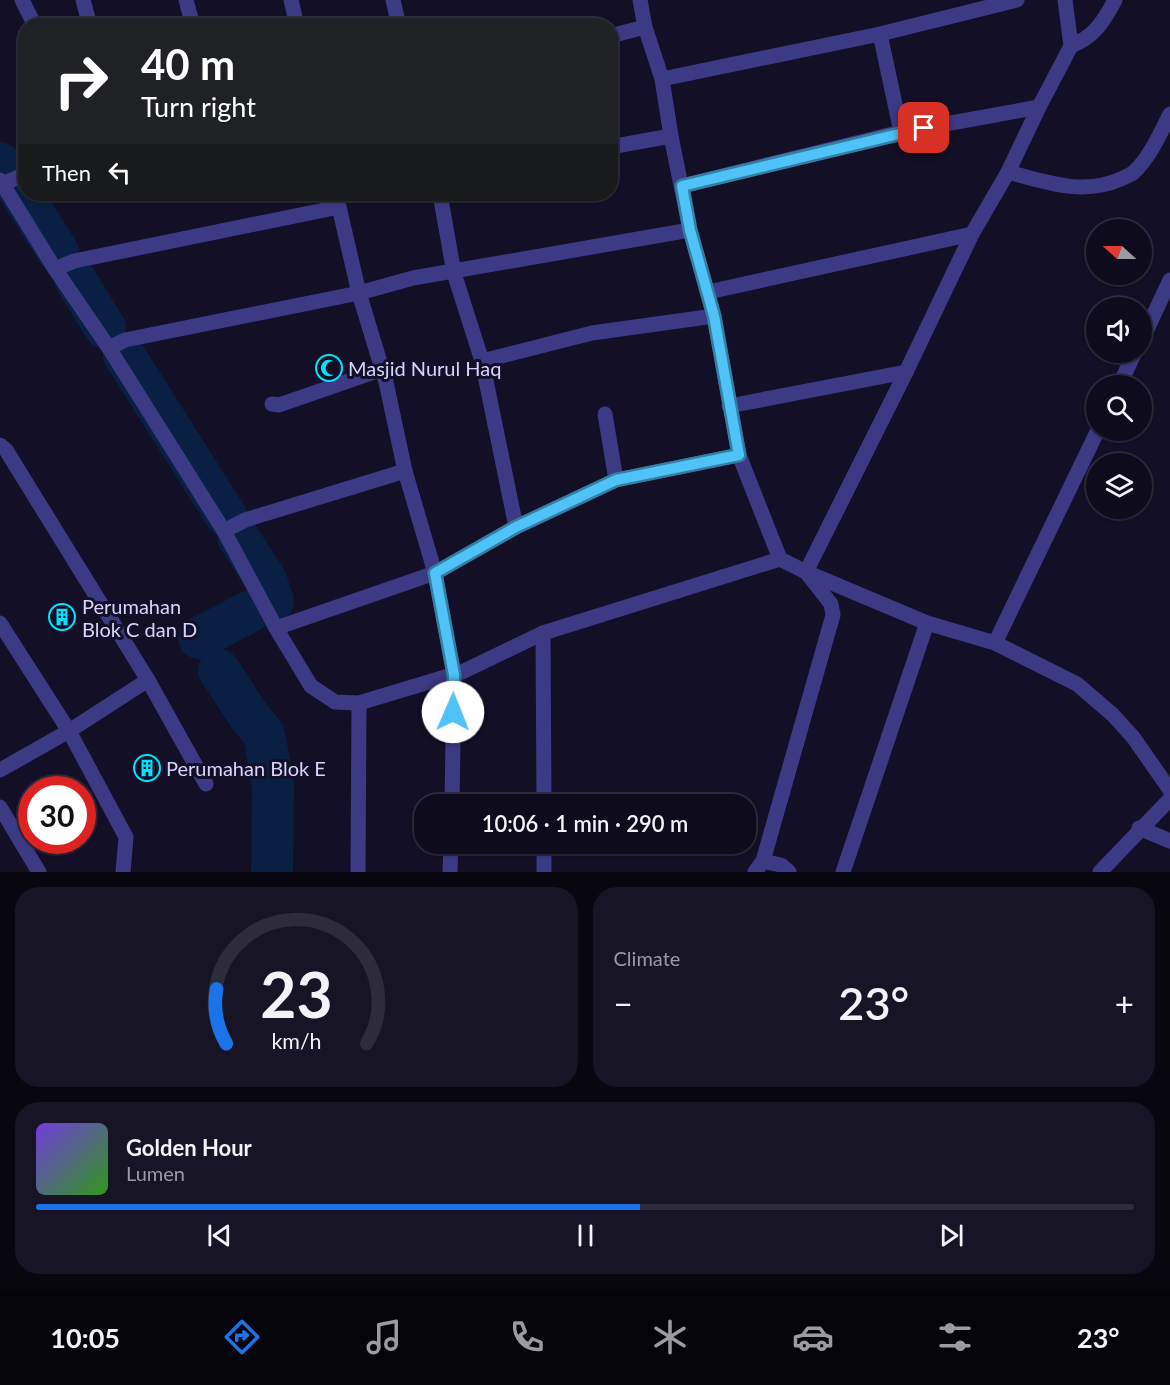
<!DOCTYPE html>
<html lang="en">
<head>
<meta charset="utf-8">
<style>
	:root { --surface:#0e0b1c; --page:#171425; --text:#f1f3f6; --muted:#9b9ba3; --line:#2e2b3b; --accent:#1a73e8 }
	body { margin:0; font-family:Lato,sans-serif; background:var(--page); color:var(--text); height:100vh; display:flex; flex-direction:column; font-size:22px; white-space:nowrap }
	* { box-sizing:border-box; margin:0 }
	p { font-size:20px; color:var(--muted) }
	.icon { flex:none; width:33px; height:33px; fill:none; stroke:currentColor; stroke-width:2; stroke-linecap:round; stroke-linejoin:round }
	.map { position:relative; height:872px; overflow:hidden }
	.sheet { display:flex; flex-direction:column; gap:15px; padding:15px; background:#08060f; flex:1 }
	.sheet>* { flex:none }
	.banner { position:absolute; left:18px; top:18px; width:600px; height:183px; border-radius:24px; box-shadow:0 2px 4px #0004,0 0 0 2px var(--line); background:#202124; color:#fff; overflow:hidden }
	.needle { width:39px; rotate:291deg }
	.buttons { position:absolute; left:1086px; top:219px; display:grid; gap:12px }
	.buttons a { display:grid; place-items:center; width:66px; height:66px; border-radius:50%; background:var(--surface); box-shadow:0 2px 4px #0004,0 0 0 2px var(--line); font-size:30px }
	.speed { position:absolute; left:18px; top:776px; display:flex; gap:12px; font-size:30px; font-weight:700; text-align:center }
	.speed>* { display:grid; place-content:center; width:78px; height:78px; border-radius:50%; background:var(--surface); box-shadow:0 2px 4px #0004,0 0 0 2px var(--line); line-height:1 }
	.speed .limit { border:9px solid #d22; background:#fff; color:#111 }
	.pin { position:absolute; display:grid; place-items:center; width:51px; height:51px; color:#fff; margin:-26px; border-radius:12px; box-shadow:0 3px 9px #0006 }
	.me { position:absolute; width:66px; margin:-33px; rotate:1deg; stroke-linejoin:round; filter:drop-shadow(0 0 4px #0008) }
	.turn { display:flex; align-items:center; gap:21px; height:126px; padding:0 24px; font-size:27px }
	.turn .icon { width:78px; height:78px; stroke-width:2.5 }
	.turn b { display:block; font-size:42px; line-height:51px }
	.then { display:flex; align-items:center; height:57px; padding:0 24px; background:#0003; gap:12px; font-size:22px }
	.big { font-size:45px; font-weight:600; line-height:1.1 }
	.sheet .card { flex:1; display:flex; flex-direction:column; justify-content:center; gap:9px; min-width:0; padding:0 21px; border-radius:24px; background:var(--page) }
	.sheet .dial { align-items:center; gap:0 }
	.dial svg { height:156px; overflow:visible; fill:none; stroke:var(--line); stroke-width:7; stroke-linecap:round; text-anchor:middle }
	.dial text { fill:var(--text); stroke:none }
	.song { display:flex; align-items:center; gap:18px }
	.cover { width:72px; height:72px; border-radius:9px; background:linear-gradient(135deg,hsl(260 70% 55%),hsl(110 70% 35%)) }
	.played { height:6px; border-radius:3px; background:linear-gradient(90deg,var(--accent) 55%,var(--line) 55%) }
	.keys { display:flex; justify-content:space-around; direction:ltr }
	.heat { display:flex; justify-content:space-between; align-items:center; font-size:33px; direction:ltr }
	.sheet .tiles { flex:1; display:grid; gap:15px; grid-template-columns:1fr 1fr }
	.card:last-child { grid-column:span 2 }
	.trip { position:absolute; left:414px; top:794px; width:342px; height:60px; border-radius:24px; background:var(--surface); box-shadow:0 2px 4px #0004,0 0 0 2px var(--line); font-weight:600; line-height:60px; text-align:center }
	.menu { display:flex; height:96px; justify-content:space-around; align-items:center; background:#06040b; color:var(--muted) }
	.menu .icon { width:42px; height:42px }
	.menu .current { color:var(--accent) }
	.menu b { font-size:27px; color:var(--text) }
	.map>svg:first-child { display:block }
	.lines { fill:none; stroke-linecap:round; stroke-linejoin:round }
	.river { stroke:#0a1f44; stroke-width:42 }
	.minor { stroke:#3d3a85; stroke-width:15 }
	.route-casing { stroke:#337fa1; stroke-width:15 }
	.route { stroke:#4fc3f7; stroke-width:10 }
	.labels { text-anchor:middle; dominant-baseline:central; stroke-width:6; stroke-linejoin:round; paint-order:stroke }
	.poi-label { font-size:20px; fill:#d9d4ff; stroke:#130f26; text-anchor:start }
</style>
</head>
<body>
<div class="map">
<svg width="1170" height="872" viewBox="0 0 1170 872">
	<rect width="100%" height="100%" fill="#130f26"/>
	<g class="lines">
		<g class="river">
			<polyline points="0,163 4,170"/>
			<polyline points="20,192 58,252"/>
			<polyline points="75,279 105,328"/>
			<polyline points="124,355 226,516"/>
			<polyline points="238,537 266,580 273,601"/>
			<polyline points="199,638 249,612"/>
			<polyline points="219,670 249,716 264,734 273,786 272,872"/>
		</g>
		<g class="minor">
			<polyline points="22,0 35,26"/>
			<polyline points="83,0 90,26"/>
			<polyline points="186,0 193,26"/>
			<polyline points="291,0 297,26"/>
			<polyline points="393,0 399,26"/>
			<polyline points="640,0 645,27 662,79 671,136 690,230 714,316 739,455 780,559 806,572 831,604 833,615 763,861"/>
			<polyline points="1065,0 1071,46 1039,107 1008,172 972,234 906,372 806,572 927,623 995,643 1077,684 1113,715 1133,737 1170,790"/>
			<polyline points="880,34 901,132"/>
			<polyline points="610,36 645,27"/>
			<path d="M1071,46C1094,37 1104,21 1115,0"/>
			<polyline points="662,79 880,34 1017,0"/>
			<polyline points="610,147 671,136"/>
			<path d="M1008,172C1045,182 1083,196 1121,179C1125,177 1130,175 1133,173C1150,157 1160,134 1170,114"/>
			<polyline points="0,180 55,269 109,348 224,531 276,628 311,686 335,702 359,703 462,672 543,633 780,559"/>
			<polyline points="2,184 26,174"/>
			<polyline points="682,186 901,132 1039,107"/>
			<polyline points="336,194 359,293 386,382 405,471 435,573 454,675 452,804"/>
			<polyline points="440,194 454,273 482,361 516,527"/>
			<polyline points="55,269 74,261 339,207"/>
			<polyline points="708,292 972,234"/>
			<polyline points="1142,340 1170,280"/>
			<polyline points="109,348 125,340 359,293 413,278 690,230"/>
			<polyline points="482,361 592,333 714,316"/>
			<polyline points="1119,386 1135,352"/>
			<polyline points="272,404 279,405 383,369"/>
			<polyline points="729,406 906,372"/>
			<polyline points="605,414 616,480"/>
			<polyline points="0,445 6,450 148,680 206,784"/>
			<polyline points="224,531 245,520 405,471"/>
			<polyline points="0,623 69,731 126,837 123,872"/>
			<polyline points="276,628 435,573 516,527 616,480 739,455"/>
			<polyline points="543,633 544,804"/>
			<polyline points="995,643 1098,430"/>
			<polyline points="0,770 69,731 148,680"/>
			<polyline points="0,807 39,872"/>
			<polyline points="1139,828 1170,841"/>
			<polyline points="544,843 544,872"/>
			<polyline points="358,872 359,703"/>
			<polyline points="450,872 451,843"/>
			<polyline points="755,872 763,861 781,865 789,872"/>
			<polyline points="843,872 927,623"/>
			<polyline points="1100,872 1170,799"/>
		</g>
	</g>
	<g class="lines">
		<defs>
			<polyline id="route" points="453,712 454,675 435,573 516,527 616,480 739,455 714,316 690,230 682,186 924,128"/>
		</defs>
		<use href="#route" class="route-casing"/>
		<use href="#route" class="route"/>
	</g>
	<defs>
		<symbol id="mosque-ring" viewBox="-11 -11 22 22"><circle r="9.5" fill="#130f26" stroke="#00e5ff" stroke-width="1.5"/><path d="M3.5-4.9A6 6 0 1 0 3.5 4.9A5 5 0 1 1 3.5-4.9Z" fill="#00e5ff"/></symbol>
		<symbol id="building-ring" viewBox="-11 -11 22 22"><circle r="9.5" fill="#130f26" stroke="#00e5ff" stroke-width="1.5"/><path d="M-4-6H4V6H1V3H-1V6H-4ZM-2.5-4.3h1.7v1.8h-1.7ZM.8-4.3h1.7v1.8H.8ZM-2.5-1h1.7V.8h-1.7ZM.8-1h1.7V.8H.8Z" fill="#00e5ff"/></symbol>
	</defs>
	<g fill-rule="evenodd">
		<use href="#mosque-ring" x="314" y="353" width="30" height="30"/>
		<use href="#building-ring" x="47" y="602" width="30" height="30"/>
		<use href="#building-ring" x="132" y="753" width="30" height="30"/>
	</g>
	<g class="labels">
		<g class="poi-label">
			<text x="348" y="368">Masjid Nurul Haq</text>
			<text x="82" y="606">Perumahan<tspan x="82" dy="23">Blok C dan D</tspan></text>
			<text x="166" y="768">Perumahan Blok E</text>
		</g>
	</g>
</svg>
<div class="buttons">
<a><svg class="needle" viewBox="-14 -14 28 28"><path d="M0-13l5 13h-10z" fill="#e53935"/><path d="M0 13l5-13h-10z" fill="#9b9ba3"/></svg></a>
<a><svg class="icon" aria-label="sound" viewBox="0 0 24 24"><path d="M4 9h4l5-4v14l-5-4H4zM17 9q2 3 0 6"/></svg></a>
<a><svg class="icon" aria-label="search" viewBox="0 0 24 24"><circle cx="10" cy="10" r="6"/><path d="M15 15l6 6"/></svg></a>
<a><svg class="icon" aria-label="layers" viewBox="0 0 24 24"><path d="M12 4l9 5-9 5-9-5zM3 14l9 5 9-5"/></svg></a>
</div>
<div class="speed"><div class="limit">30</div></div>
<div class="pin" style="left:924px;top:128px;background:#d93025"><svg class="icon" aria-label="arrive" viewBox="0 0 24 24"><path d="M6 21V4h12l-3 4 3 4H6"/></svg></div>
<svg class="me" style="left:453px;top:712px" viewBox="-20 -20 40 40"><circle r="19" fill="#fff"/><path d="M0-13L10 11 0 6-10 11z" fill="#4fc3f7"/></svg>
<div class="trip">10:06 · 1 min · 290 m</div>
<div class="banner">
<div class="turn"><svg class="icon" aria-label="right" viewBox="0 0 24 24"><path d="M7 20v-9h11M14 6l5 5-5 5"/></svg><div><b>40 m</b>Turn right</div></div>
<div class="then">Then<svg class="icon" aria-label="left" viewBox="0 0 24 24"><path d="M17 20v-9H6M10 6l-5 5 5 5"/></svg></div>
</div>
</div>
<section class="sheet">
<div class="tiles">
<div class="card dial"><svg viewBox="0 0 100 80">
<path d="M14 69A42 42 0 1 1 86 69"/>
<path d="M14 69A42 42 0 0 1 9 41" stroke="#1a73e8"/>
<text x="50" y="56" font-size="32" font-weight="700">23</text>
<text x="50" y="72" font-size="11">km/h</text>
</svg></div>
<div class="card"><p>Climate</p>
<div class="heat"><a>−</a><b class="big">23°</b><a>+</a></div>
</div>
<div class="card">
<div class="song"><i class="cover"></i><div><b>Golden Hour</b><p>Lumen</p></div></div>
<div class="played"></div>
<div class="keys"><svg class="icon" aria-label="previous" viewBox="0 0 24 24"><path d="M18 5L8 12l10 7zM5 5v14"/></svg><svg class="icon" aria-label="pause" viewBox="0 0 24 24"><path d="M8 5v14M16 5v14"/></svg><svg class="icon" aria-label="next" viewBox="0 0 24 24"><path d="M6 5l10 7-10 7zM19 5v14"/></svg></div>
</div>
</div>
</section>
<nav class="menu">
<b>10:05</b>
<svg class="icon current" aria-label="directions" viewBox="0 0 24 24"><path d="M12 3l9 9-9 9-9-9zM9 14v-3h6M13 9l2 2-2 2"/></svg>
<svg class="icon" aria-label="music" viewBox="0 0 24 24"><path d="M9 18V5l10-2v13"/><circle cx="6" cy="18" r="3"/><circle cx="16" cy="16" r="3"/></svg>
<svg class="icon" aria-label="phone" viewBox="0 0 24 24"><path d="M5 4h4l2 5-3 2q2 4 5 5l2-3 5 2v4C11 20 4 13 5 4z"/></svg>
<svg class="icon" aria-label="climate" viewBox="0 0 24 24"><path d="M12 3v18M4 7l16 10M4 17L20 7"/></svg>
<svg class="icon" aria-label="car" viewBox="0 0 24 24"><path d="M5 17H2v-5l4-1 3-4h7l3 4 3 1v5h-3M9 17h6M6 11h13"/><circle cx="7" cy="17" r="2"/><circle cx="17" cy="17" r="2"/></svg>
<svg class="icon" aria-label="filters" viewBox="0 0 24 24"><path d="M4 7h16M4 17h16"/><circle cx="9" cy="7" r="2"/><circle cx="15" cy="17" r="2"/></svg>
<b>23°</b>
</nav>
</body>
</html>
